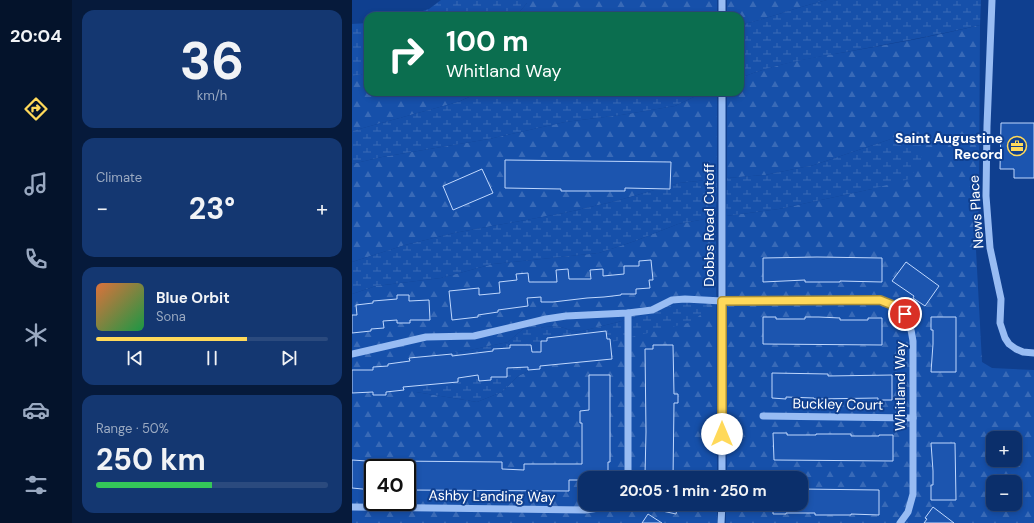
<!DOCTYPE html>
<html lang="en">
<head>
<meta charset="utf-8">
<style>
	:root { --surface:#0b2f6b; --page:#143771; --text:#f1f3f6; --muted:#9aa9c1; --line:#2b4a7e; --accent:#ffd95a }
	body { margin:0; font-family:"DM Sans",sans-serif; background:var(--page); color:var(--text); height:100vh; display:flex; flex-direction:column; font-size:15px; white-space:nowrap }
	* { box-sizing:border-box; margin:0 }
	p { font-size:13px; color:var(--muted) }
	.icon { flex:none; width:22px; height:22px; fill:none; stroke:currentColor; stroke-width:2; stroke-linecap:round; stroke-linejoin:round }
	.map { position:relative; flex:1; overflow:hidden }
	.sheet { display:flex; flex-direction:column; gap:10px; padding:10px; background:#061a3b; width:280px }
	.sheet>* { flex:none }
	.guide { position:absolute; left:12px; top:12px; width:380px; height:84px; border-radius:12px; box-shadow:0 2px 6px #0003,0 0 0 1px var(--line); background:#0b6e4f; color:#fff; overflow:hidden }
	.controls { position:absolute; left:634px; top:431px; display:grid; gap:8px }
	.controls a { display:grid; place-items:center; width:36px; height:36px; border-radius:8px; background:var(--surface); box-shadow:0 2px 6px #0003,0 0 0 1px var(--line); font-size:20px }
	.speed { position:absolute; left:12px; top:459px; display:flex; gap:8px; font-size:20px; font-weight:700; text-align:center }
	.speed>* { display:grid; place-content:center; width:52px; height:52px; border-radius:50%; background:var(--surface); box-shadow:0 2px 6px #0003,0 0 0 1px var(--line); line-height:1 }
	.speed .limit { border:2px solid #111; border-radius:6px; background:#fff; color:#111 }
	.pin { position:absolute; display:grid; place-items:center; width:34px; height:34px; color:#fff; margin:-17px; border:2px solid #fff; border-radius:50%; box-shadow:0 1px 4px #0007 }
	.me { position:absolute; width:44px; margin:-22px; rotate:0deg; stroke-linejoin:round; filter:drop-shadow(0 0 3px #0008) }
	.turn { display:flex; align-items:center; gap:14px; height:84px; padding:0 16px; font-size:18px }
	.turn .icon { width:52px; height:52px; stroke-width:2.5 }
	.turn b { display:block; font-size:28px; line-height:34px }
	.big { font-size:30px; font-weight:700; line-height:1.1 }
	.sheet .widget { flex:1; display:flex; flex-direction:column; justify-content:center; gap:6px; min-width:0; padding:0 14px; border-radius:12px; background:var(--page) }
	.sheet .dial { align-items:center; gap:0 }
	.dial b { font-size:52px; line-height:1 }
	.song { display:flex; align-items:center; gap:12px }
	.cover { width:48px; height:48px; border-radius:6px; background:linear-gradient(135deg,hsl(20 70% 55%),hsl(140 70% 35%)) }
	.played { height:4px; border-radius:2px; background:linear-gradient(90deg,var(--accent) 65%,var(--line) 65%) }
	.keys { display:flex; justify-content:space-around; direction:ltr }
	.heat { display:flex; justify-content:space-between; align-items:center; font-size:22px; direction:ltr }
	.charge { height:6px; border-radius:3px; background:linear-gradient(90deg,#34c759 50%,var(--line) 0) }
	.trip { position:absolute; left:226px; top:471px; width:230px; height:40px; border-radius:12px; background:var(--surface); box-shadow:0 2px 6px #0003,0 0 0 1px var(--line); font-weight:700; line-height:40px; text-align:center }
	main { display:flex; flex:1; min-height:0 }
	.tabs { display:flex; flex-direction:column; width:72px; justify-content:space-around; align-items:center; background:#04132b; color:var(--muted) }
	.tabs .icon { width:28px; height:28px }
	.tabs .current { color:var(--accent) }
	.tabs b { font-size:18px; color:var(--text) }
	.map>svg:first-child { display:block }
	.forest { fill:url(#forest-firs); fill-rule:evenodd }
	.wetland { fill:url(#wetland-marsh) }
	.building { fill:#1c55af; stroke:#c0d8fe }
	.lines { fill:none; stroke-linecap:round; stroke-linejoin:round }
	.minor { stroke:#98bcf3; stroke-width:7 }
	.route-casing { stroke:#a68d3a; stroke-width:10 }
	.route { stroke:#ffd95a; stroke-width:7 }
	.labels { text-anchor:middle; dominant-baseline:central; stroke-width:4; stroke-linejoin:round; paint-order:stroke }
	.poi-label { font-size:14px; font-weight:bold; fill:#fff; stroke:#0f3f8f; text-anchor:end }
	.street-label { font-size:14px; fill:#fff; stroke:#0f3f8f }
</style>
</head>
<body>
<main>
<nav class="tabs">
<b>20:04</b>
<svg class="icon current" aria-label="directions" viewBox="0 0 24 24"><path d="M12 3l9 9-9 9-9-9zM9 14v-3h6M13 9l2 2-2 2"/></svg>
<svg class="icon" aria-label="music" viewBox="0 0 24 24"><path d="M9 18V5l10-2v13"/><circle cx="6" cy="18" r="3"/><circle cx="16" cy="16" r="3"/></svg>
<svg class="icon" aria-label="phone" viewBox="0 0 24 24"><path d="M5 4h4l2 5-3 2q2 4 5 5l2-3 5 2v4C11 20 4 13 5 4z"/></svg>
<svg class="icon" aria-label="climate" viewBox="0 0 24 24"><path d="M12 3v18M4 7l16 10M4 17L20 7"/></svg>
<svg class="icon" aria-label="car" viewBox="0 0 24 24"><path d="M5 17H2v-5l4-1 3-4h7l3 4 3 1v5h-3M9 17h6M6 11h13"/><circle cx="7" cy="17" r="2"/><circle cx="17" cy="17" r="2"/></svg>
<svg class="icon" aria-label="filters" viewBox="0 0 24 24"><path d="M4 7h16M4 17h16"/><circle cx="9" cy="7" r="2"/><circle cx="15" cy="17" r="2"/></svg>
</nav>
<section class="sheet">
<div class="widget dial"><b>36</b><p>km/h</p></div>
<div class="widget"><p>Climate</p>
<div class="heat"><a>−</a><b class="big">23°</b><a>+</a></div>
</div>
<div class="widget">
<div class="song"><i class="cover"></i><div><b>Blue Orbit</b><p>Sona</p></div></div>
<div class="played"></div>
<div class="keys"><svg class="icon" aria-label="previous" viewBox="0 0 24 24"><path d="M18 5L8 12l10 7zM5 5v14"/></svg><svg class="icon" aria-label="pause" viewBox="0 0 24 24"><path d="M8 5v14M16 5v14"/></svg><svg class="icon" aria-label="next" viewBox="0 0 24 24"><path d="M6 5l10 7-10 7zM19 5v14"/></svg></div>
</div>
<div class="widget"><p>Range · 50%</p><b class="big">250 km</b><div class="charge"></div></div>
</section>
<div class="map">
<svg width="682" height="523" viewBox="0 0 682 523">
	<defs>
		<pattern id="forest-firs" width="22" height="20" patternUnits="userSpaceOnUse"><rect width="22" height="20" fill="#1650aa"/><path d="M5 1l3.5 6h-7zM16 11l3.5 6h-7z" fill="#396ab7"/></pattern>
		<pattern id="wetland-marsh" width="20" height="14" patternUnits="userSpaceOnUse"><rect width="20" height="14" fill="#1650aa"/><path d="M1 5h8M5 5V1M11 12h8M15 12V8" fill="none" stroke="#396ab7"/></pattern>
	</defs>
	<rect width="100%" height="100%" fill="#0f3f8f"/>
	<g class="forest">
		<polygon points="175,0 365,0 365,16 164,16 175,3"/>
		<path d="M375,0H475C446,7 417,18 388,25V16H375Z"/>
		<path d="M628,25L627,204L624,250L630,362L640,368L682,370V523H374V504H449V478H375L374,216L427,209L520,189L539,139L462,165L413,175L375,178V92H388V78C422,64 458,58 494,52C539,44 584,36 628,25ZM641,438H663V460H641ZM641,482H663V504H641Z"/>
		<polygon points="16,73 16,92 128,92 106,102 0,131 0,76"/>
		<polygon points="352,92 365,92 365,179 327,183 264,201 212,213 102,233 53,245 0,262 0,164 30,157 137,139 213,122 269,115 323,106"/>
		<path d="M364,217L365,478H233V504H365V523H0V294L24,286L89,278L141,264L247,253L283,241L326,224ZM347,296H354L215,353L166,376L150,392L125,402L64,392L86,355L118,350L156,342L171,329L205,326L226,332L282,318ZM21,468H55V502H21Z"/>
	</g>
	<g class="wetland">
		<polygon points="89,0 175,0 175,3 164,16 55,16 77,9"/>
		<path d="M475,0H629L628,25C582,36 535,44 488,53C454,59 420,65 388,78V25C417,18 446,7 475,0Z"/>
		<polygon points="16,23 16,73 0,76 0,24"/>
		<polygon points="128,92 352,92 323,106 269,115 213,122 137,139 30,157 0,164 0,131 106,102"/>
		<polygon points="539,139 571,141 569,161 557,179 520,189 427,209 374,216 375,178 413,175 462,165"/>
		<polygon points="365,179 364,217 326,224 283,241 247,253 141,264 89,278 24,286 0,294 0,262 53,245 102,233 212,213 264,201 327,183"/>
		<polygon points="347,296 354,296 355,309 340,322 215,353 166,376 150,392 125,402 64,392 60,380 73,369 86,355 118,350 156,342 171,329 205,326 226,332 282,318"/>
	</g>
	<g class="building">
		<polygon points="649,123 682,123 682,178 662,178 662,169 648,169"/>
		<polygon points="153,160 319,162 318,189 273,188 273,191 209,191 209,189 153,188"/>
		<polygon points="130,169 141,193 101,210 91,186"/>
		<polygon points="465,257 530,258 530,282 488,281 488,282 453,282 453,280 411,282 411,258"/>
		<polygon points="299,260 301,280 297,280 298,288 284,289 284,294 269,294 269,295 252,297 235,298 201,302 189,302 189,297 175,298 176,306 146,310 146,312 126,315 126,317 100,320 97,291 127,288 127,295 148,293 147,282 165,280 164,274 176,273 177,282 205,282 204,270 216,269 217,279 239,279 238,270 251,269 251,276 272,274 272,266 287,266 287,261"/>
		<polygon points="554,262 587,286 573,306 561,298 562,296 540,281"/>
		<polygon points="45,295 57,295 57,301 77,300 78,320 58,320 58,323 45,323 45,320 31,321 32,328 19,329 19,331 0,333 0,315 5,315 4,305 21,303 21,301 45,299"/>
		<polygon points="411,317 424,317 424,319 453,319 453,317 467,317 488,318 488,320 516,320 516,318 530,318 530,345 411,344"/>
		<polygon points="579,317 604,317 604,372 579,372 581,344 581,330 579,330"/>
		<polygon points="254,331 255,339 258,339 260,359 188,366 188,369 176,370 176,367 155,368 155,377 139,377 139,380 127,381 126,375 106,378 106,382 51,387 52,390 34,392 34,395 21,395 21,392 0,393 0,370 21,370 21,367 36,366 36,364 58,361 57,358 100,354 100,356 141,351 141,349 158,348 158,345 179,345 180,352 189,352 189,341 195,341 195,338"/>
		<polygon points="301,345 321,345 322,394 326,394 326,403 322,403 321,478 296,478 296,475 293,475 294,432 293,349 301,349"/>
		<polygon points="420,373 476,374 476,376 540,375 540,400 526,400 526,398 462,399 462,398 434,397 434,399 420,398"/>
		<polygon points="237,375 258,375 258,462 256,462 256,478 233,478 233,480 217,480 217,491 55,490 55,468 21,468 21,490 0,488 0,460 30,462 30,460 43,460 43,461 150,462 150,469 172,470 172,464 230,464 230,423 228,423 228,411 237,410"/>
		<polygon points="421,433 435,433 435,435 464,435 464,434 499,434 499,436 527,436 527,435 541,435 541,461 422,460"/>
		<polygon points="579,443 603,443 604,500 579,500 579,485 581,485 581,471"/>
		<polygon points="449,489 527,490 527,515 499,514 499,515 463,515 463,513 434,513 434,514 421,514 421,504 449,504"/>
		<polygon points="293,504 326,504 324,514 292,507"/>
		<polygon points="581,507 602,523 572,523 575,519 573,518"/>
		<polygon points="296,514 310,523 290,523"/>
	</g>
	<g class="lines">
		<g class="minor">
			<polyline points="640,0 635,126 634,196 638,248 649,299 648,323 653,338 657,344 664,349 671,352 682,353"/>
			<polyline points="370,16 370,0"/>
			<path d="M0,354L74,337L122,336L194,319L214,316L276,313L300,310L320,300L333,299L370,301L528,300C553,309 557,314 561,341V494L556,512L548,523"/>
			<polyline points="411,416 561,418"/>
			<polyline points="274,478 276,474 276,313"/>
			<polyline points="370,478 370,92"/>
			<polyline points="0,507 233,510 247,508 254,504"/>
			<polyline points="369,523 370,504"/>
		</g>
	</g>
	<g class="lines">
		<defs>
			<polyline id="route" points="370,434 370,301 528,300 543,306 553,314"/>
		</defs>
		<use href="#route" class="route-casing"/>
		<use href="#route" class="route"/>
	</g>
	<defs>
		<symbol id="office-ring" viewBox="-11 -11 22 22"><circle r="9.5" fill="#0f3f8f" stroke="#ffd95a" stroke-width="1.5"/><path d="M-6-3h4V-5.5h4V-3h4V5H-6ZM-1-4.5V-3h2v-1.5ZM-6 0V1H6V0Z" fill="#ffd95a"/></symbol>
	</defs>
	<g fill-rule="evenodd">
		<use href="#office-ring" x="654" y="135" width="22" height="22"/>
	</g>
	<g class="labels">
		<g class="poi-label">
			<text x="651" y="138">Saint Augustine<tspan x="651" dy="16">Record</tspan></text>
		</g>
		<g class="street-label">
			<text transform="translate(624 212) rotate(-94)">News Place</text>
			<text transform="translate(357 225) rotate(-90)">Dobbs Road Cutoff</text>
			<text transform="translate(548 386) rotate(-90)">Whitland Way</text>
			<text transform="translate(486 404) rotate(1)">Buckley Court</text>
			<text transform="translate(140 496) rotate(1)">Ashby Landing Way</text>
		</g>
	</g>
</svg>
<div class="controls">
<a>+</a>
<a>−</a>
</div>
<div class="speed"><div class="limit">40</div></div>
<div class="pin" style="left:553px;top:314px;background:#d93025"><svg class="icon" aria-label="arrive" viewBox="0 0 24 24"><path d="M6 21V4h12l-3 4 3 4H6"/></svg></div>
<svg class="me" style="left:370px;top:434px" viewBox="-20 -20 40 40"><circle r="19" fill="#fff"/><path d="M0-13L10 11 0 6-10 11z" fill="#ffd95a"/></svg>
<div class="trip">20:05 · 1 min · 250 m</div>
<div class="guide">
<div class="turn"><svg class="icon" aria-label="right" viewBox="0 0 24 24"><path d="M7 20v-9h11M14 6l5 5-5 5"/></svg><div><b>100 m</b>Whitland Way</div></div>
</div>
</div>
</main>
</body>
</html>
